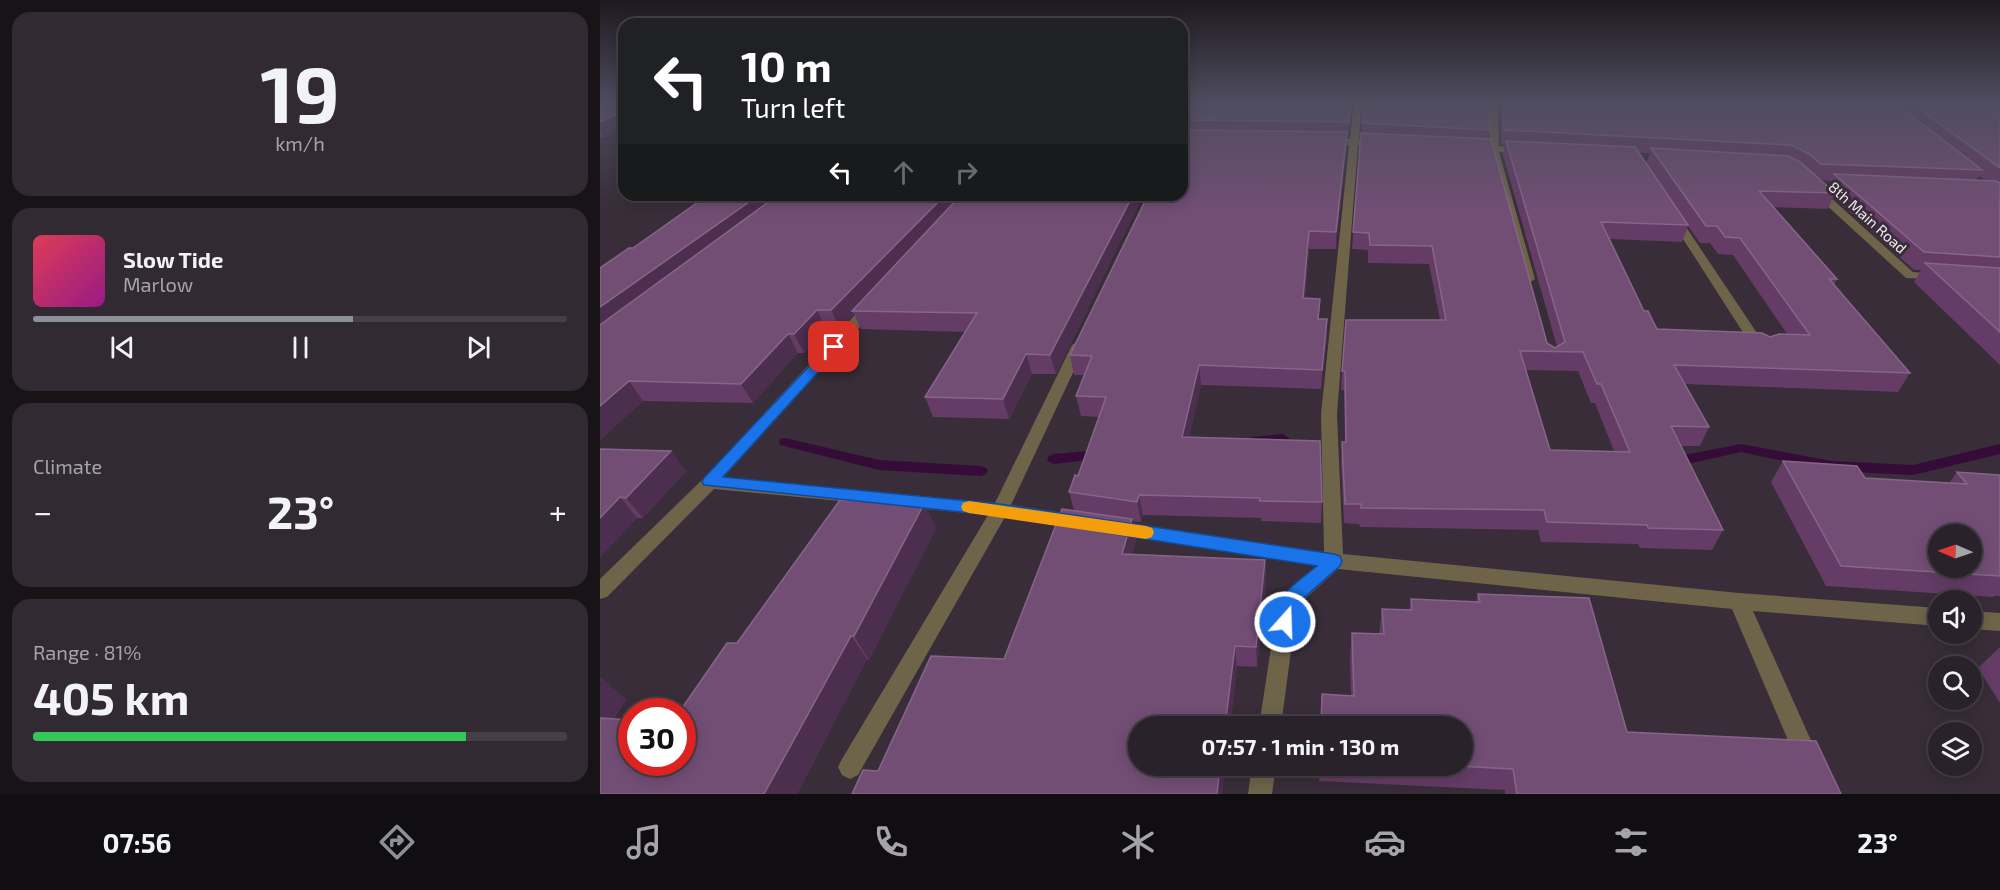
<!DOCTYPE html>
<html lang="en">
<head>
<meta charset="utf-8">
<style>
	:root { --surface:#2a222a; --page:#322a32; --text:#f1f3f6; --muted:#a5a4a8; --line:#463f47; --accent:#8c9099 }
	body { margin:0; font-family:"Exo 2",sans-serif; background:var(--page); color:var(--text); height:100vh; display:flex; flex-direction:column; font-size:22px; white-space:nowrap }
	* { box-sizing:border-box; margin:0 }
	p { font-size:20px; color:var(--muted) }
	.icon { flex:none; width:33px; height:33px; fill:none; stroke:currentColor; stroke-width:2; stroke-linecap:round; stroke-linejoin:round }
	.map { position:relative; flex:1; overflow:hidden }
	.drawer { display:flex; flex-direction:column; gap:12px; padding:12px; background:#171317; width:600px }
	.drawer>* { flex:none }
	.banner { position:absolute; left:18px; top:18px; width:570px; height:183px; border-radius:18px; box-shadow:0 3px 15px #0003,0 0 0 2px var(--line); background:#202124; color:#fff; overflow:hidden }
	.needle { width:39px; rotate:272deg }
	.buttons { position:absolute; left:1328px; top:524px; display:grid; gap:12px }
	.buttons a { display:grid; place-items:center; width:54px; height:54px; border-radius:50%; background:var(--surface); box-shadow:0 3px 15px #0003,0 0 0 2px var(--line); font-size:30px }
	.speed { position:absolute; left:18px; top:698px; display:flex; gap:12px; font-size:30px; font-weight:700; text-align:center }
	.speed>* { display:grid; place-content:center; width:78px; height:78px; border-radius:50%; background:var(--surface); box-shadow:0 3px 15px #0003,0 0 0 2px var(--line); line-height:1 }
	.speed .limit { border:9px solid #d22; background:#fff; color:#111 }
	.pin { position:absolute; display:grid; place-items:center; width:51px; height:51px; color:#fff; margin:-26px; border-radius:12px; box-shadow:0 3px 9px #0006 }
	.me { position:absolute; width:66px; margin:-33px; rotate:20deg; stroke-linejoin:round; filter:drop-shadow(0 0 4px #0008) }
	.turn { display:flex; align-items:center; gap:21px; height:126px; padding:0 24px; font-size:27px }
	.turn .icon { width:78px; height:78px; stroke-width:2.5 }
	.turn b { display:block; font-size:42px; line-height:51px }
	.lanes { display:flex; align-items:center; height:57px; padding:0 24px; background:#0003; justify-content:center; gap:30px; direction:ltr }
	.lanes .off { opacity:.35 }
	.big { font-size:45px; font-weight:700; line-height:1.1 }
	.drawer .widget { flex:1; display:flex; flex-direction:column; justify-content:center; gap:9px; min-width:0; padding:0 21px; border-radius:18px; background:var(--page) }
	.drawer .dial { align-items:center; gap:0 }
	.dial b { font-size:78px; line-height:1 }
	.song { display:flex; align-items:center; gap:18px }
	.cover { width:72px; height:72px; border-radius:9px; background:linear-gradient(135deg,hsl(350 70% 55%),hsl(310 70% 35%)) }
	.played { height:6px; border-radius:3px; background:linear-gradient(90deg,var(--accent) 60%,var(--line) 60%) }
	.keys { display:flex; justify-content:space-around; direction:ltr }
	.heat { display:flex; justify-content:space-between; align-items:center; font-size:33px; direction:ltr }
	.charge { height:9px; border-radius:4px; background:linear-gradient(90deg,#34c759 81%,var(--line) 0) }
	.trip { position:absolute; left:528px; top:716px; width:345px; height:60px; border-radius:30px; background:var(--surface); box-shadow:0 3px 15px #0003,0 0 0 2px var(--line); font-weight:700; line-height:60px; text-align:center }
	.tabs { display:flex; height:96px; justify-content:space-around; align-items:center; background:#110e11; color:var(--muted) }
	.tabs .icon { width:42px; height:42px }
	.tabs .selected { color:var(--accent) }
	.tabs b { font-size:27px; color:var(--text) }
	main { display:flex; flex:1; min-height:0 }
	.map>svg:first-child { display:block }
	.lines { fill:none; stroke-linecap:round; stroke-linejoin:round }
	.stream { fill:#350c37; fill-rule:evenodd }
	.minor { fill:#6d644a; fill-rule:evenodd }
	.wall { fill:#643c66; fill-rule:evenodd }
	.shaded-wall { fill:#4c2e4e }
	.building { fill:#724e75; stroke:#866688; stroke-width:1.5; fill-rule:evenodd }
	.route { fill:#1a73e8; stroke:#114b97; stroke-width:1.5 }
	.slow { fill:#f59e0b }
	.labels { text-anchor:middle; dominant-baseline:central; stroke-width:6; stroke-linejoin:round; paint-order:stroke }
	.far-street-label { font-size:15px; fill:#efe8ef; stroke:#382d38 }
</style>
</head>
<body>
<main>
<section class="drawer">
<div class="widget dial"><b>19</b><p>km/h</p></div>
<div class="widget">
<div class="song"><i class="cover"></i><div><b>Slow Tide</b><p>Marlow</p></div></div>
<div class="played"></div>
<div class="keys"><svg class="icon" aria-label="previous" viewBox="0 0 24 24"><path d="M18 5L8 12l10 7zM5 5v14"/></svg><svg class="icon" aria-label="pause" viewBox="0 0 24 24"><path d="M8 5v14M16 5v14"/></svg><svg class="icon" aria-label="next" viewBox="0 0 24 24"><path d="M6 5l10 7-10 7zM19 5v14"/></svg></div>
</div>
<div class="widget"><p>Climate</p>
<div class="heat"><a>−</a><b class="big">23°</b><a>+</a></div>
</div>
<div class="widget"><p>Range · 81%</p><b class="big">405 km</b><div class="charge"></div></div>
</section>
<div class="map">
<svg width="1400" height="794" viewBox="0 0 1400 794">
	<rect width="100%" height="100%" fill="#382d38"/>
	<g class="lines">
		<g class="stream">
			<polygon points="683,434 689,438 688,441 656,444 651,443 650,440 651,437"/>
			<polygon points="185,438 279,460 381,466 386,468 388,471 386,474 381,476 279,470 180,445 179,442 180,439"/>
			<polygon points="1141,444 1232,461 1313,465 1400,444 1400,454 1313,475 1232,471 1141,452 1074,467 1069,465 1067,462 1069,459 1074,457"/>
			<polygon points="501,450 506,452 508,455 506,458 454,464 449,462 447,459 449,456 454,454"/>
		</g>
		<g class="minor">
			<polygon points="754,100 762,100 759,140 780,140 785,143 780,146 758,145 737,414 743,554 1139,593 1338,608 1338,626 1153,611 1235,794 1211,794 1132,609 738,569 697,606 681,726 659,726 678,602 681,596 716,566 509,533 506,528 509,523 515,521 724,552 721,414 749,145 726,144 722,141 726,138 750,139"/>
			<polygon points="890,100 898,100 899,146 924,148 929,151 924,154 899,152 935,279 929,283 923,279 890,151 873,150 868,147 873,144 889,146"/>
			<polygon points="1211,187 1219,187 1313,272 1342,274 1342,280 1306,278 1211,191"/>
			<polygon points="1074,214 1078,215 1167,348 1165,351 1155,351 1153,348 1069,217"/>
			<polygon points="271,302 277,306 276,309 124,477 395,503 472,345 479,341 486,345 411,505 476,515 482,517 485,522 482,527 476,529 405,517 258,775 250,779 242,775 238,767 242,759 388,515 114,489 7,597 0,599 0,579 104,478 266,303"/>
			<polygon points="1371,611 1400,613 1400,631 1371,629"/>
			<polygon points="652,765 676,765 672,794 648,794"/>
		</g>
	</g>
	<g class="wall">
		<polygon points="0,100 24,100 24,127 4,137 0,137"/>
		<polygon points="582,100 752,100 748,137 747,137 736,249 709,249 705,298 719,319 727,319 727,338 721,389 601,385 589,437 722,502 721,523 661,521 661,518 543,515 541,522 532,521 536,540 532,555 665,560 666,581 657,667 637,666 630,726 538,726 538,765 625,765 622,794 252,794 404,659 474,510 469,492 478,476 499,417 481,416 476,396 485,375 474,375 470,355 582,195"/>
		<path d="M764,100L889,130L888,139L947,343L955,348L957,347L903,155L905,145H901L900,100H1400V365L1314,282L1321,270H1314L1233,197L1228,209L1173,207L1237,279L1234,285L1310,373L1298,392L1085,384L1109,427L1100,446H1081L1123,530L1112,550L1040,548L1038,544L941,542L938,530L760,527L759,524L744,523L741,461L742,442H745L744,390H741L742,371L840,320L829,264L768,263V250L752,249ZM1039,153H1050L1046,164ZM1379,176L1385,180H1376ZM1221,180L1231,181L1228,187ZM1088,226L1100,243H1110L1118,254L1133,255L1187,334L1170,337L1057,329L1044,311L1010,239L1082,242ZM925,370L978,371L991,403H995L1014,451L950,450Z"/>
		<polygon points="108,195 543,195 456,374 432,374 409,419 333,417 325,397 365,332 261,329 254,314 240,329 226,329 204,353 198,353 153,403 43,401 0,440 0,268 33,248"/>
		<polygon points="0,449 86,471 43,518 37,518 0,557"/>
		<polygon points="1183,461 1265,478 1349,483 1357,472 1400,475 1400,596 1394,596 1393,597 1226,586 1171,482"/>
		<polygon points="324,504 336,528 269,660 267,659 197,794 0,794 0,677 26,700 13,719 82,762 137,643"/>
		<polygon points="878,594 1027,732 1241,794 905,794 905,790 719,781 720,765 862,765 751,696 750,657 752,633 779,634 782,609 809,610 811,599 876,602"/>
		<polygon points="1399,648 1400,648 1400,703 1378,668"/>
	</g>
	<g class="shaded-wall">
		<polygon points="751,100 752,100 748,137 749,122"/>
		<polygon points="24,110 24,127 4,137 0,131 0,122"/>
		<polygon points="747,132 747,147 736,249 736,232"/>
		<polygon points="159,195 190,195 0,335 0,307"/>
		<polygon points="345,195 366,195 252,311 254,314 240,329 231,310"/>
		<polygon points="533,195 543,195 456,374 450,355"/>
		<polygon points="709,231 709,249 703,317 703,298"/>
		<polygon points="217,310 226,329 204,353 194,334"/>
		<polygon points="727,319 727,338 721,389 722,370"/>
		<polygon points="188,334 198,353 153,403 141,384"/>
		<polygon points="426,354 432,374 409,419 403,399"/>
		<polygon points="599,365 601,385 585,457 582,437"/>
		<polygon points="29,381 43,401 0,440 0,406"/>
		<polygon points="71,451 86,471 43,518 26,498"/>
		<polygon points="539,495 543,515 541,522 537,502"/>
		<polygon points="20,497 37,518 0,557 0,518"/>
		<polygon points="324,504 336,528 269,660 254,636"/>
		<polygon points="532,519 536,540 527,575 522,554"/>
		<polygon points="665,560 666,581 657,667 656,647"/>
		<polygon points="251,636 267,659 197,794 164,794"/>
		<polygon points="635,646 637,666 630,726 625,726"/>
		<polygon points="1,677 26,700 0,735 0,678"/>
		<polygon points="620,765 625,765 622,794 617,794"/>
	</g>
	<g class="building">
		<polygon points="19,100 24,100 24,110 0,122 0,107 17,107"/>
		<polygon points="582,100 751,100 749,122 582,120"/>
		<polygon points="764,100 890,100 889,130 762,123"/>
		<polygon points="903,100 1291,100 1382,170 1221,164 1209,154 1191,145 904,130"/>
		<polygon points="1307,100 1400,100 1400,168"/>
		<polygon points="582,130 747,132 736,232 709,231 703,298 720,299 718,319 727,319 722,370 599,365 582,437 720,441 722,502 660,501 660,498 539,495 537,502 469,492 475,475 478,476 506,397 476,396 492,356 470,355 548,195 582,195"/>
		<path d="M761,133L891,139L947,343L955,348L965,342L906,141L1035,147L1088,225L1001,222L1044,311H1048L1057,329L1162,333L1170,337L1179,334L1210,335L1140,238L1125,237L1117,226H1106L1051,148L1188,156L1200,162L1235,193L1159,191L1237,279H1229L1310,373L1074,365L1109,427L1071,426L1123,530L1048,528L1047,525L947,522L944,510L761,508V504H745L742,442H746L745,371H742L746,320H846L832,246L770,245L769,233L753,232ZM920,351L983,352L997,384H1001L1030,452L950,450Z"/>
		<polygon points="1234,174 1396,181 1400,183 1400,257 1324,252"/>
		<polygon points="108,195 159,195 0,307 0,268 29,248 33,248"/>
		<polygon points="178,195 345,195 231,310 217,310 194,334 188,334 141,384 29,381 0,406 0,325"/>
		<polygon points="361,195 533,195 450,355 426,354 403,399 325,397 377,313 252,311"/>
		<polygon points="1325,263 1400,268 1400,332"/>
		<polygon points="0,449 71,451 26,498 20,497 0,518"/>
		<path d="M1183,461L1257,466L1265,478L1367,484L1357,472L1400,475V576L1241,566ZM1338,534H1371V567H1338Z"/>
		<polygon points="240,500 324,504 254,636 251,636 164,794 0,794 0,718 32,720 32,762 82,762 82,711 80,711 127,643 137,643"/>
		<polygon points="462,509 532,519 522,554 665,560 656,647 635,646 625,726 538,726 538,765 620,765 617,794 252,794 263,770 278,771 331,656 404,659"/>
		<polygon points="878,594 989,598 1027,732 1216,741 1241,794 917,794 913,769 838,765 862,765 862,726 721,726 722,694 754,696 752,633 784,634 782,609 812,610 811,599 880,602"/>
	</g>
	<linearGradient id="sky" x2="0" y2="1"><stop stop-color="#1f191f"/><stop offset="0.47" stop-color="#4d4c5e"/><stop offset="1" stop-color="#4d4c5e" stop-opacity="0"/></linearGradient>
	<rect width="1400" height="211" fill="url(#sky)"/>
	<path class="route" d="M234,343L239,344L240,347L239,349L123,477L400,504L734,554L740,556L742,561L740,566L696,605L691,628L685,630L678,628C665,601 700,580 717,566L400,516L104,485L102,482L104,478L230,344Z"/>
	<polygon class="slow" points="369,501 546,526 552,528 554,532 552,537 546,539 369,513 363,511 361,507 363,503"/>
	<g class="labels">
		<g class="far-street-label">
			<text transform="translate(1268 217) rotate(42)">8th Main Road</text>
		</g>
	</g>
</svg>
<div class="buttons">
<a><svg class="needle" viewBox="-14 -14 28 28"><path d="M0-13l5 13h-10z" fill="#e53935"/><path d="M0 13l5-13h-10z" fill="#a5a4a8"/></svg></a>
<a><svg class="icon" aria-label="sound" viewBox="0 0 24 24"><path d="M4 9h4l5-4v14l-5-4H4zM17 9q2 3 0 6"/></svg></a>
<a><svg class="icon" aria-label="search" viewBox="0 0 24 24"><circle cx="10" cy="10" r="6"/><path d="M15 15l6 6"/></svg></a>
<a><svg class="icon" aria-label="layers" viewBox="0 0 24 24"><path d="M12 4l9 5-9 5-9-5zM3 14l9 5 9-5"/></svg></a>
</div>
<div class="speed"><div class="limit">30</div></div>
<div class="pin" style="left:234px;top:347px;background:#d93025"><svg class="icon" aria-label="arrive" viewBox="0 0 24 24"><path d="M6 21V4h12l-3 4 3 4H6"/></svg></div>
<svg class="me" style="left:685px;top:622px" viewBox="-20 -20 40 40"><circle r="17" fill="#1a73e8" stroke="#fff" stroke-width="3"/><path d="M0-11L8 9 0 5-8 9z" fill="#fff"/></svg>
<div class="trip">07:57 · 1 min · 130 m</div>
<div class="banner">
<div class="turn"><svg class="icon" aria-label="left" viewBox="0 0 24 24"><path d="M17 20v-9H6M10 6l-5 5 5 5"/></svg><div><b>10 m</b>Turn left</div></div>
<div class="lanes"><svg class="icon" aria-label="left" viewBox="0 0 24 24"><path d="M17 20v-9H6M10 6l-5 5 5 5"/></svg><svg class="icon off" aria-label="ahead" viewBox="0 0 24 24"><path d="M12 20V5M6 11l6-6 6 6"/></svg><svg class="icon off" aria-label="right" viewBox="0 0 24 24"><path d="M7 20v-9h11M14 6l5 5-5 5"/></svg></div>
</div>
</div>
</main>
<nav class="tabs">
<b>07:56</b>
<svg class="icon selected" aria-label="directions" viewBox="0 0 24 24"><path d="M12 3l9 9-9 9-9-9zM9 14v-3h6M13 9l2 2-2 2"/></svg>
<svg class="icon" aria-label="music" viewBox="0 0 24 24"><path d="M9 18V5l10-2v13"/><circle cx="6" cy="18" r="3"/><circle cx="16" cy="16" r="3"/></svg>
<svg class="icon" aria-label="phone" viewBox="0 0 24 24"><path d="M5 4h4l2 5-3 2q2 4 5 5l2-3 5 2v4C11 20 4 13 5 4z"/></svg>
<svg class="icon" aria-label="climate" viewBox="0 0 24 24"><path d="M12 3v18M4 7l16 10M4 17L20 7"/></svg>
<svg class="icon" aria-label="car" viewBox="0 0 24 24"><path d="M5 17H2v-5l4-1 3-4h7l3 4 3 1v5h-3M9 17h6M6 11h13"/><circle cx="7" cy="17" r="2"/><circle cx="17" cy="17" r="2"/></svg>
<svg class="icon" aria-label="filters" viewBox="0 0 24 24"><path d="M4 7h16M4 17h16"/><circle cx="9" cy="7" r="2"/><circle cx="15" cy="17" r="2"/></svg>
<b>23°</b>
</nav>
</body>
</html>
